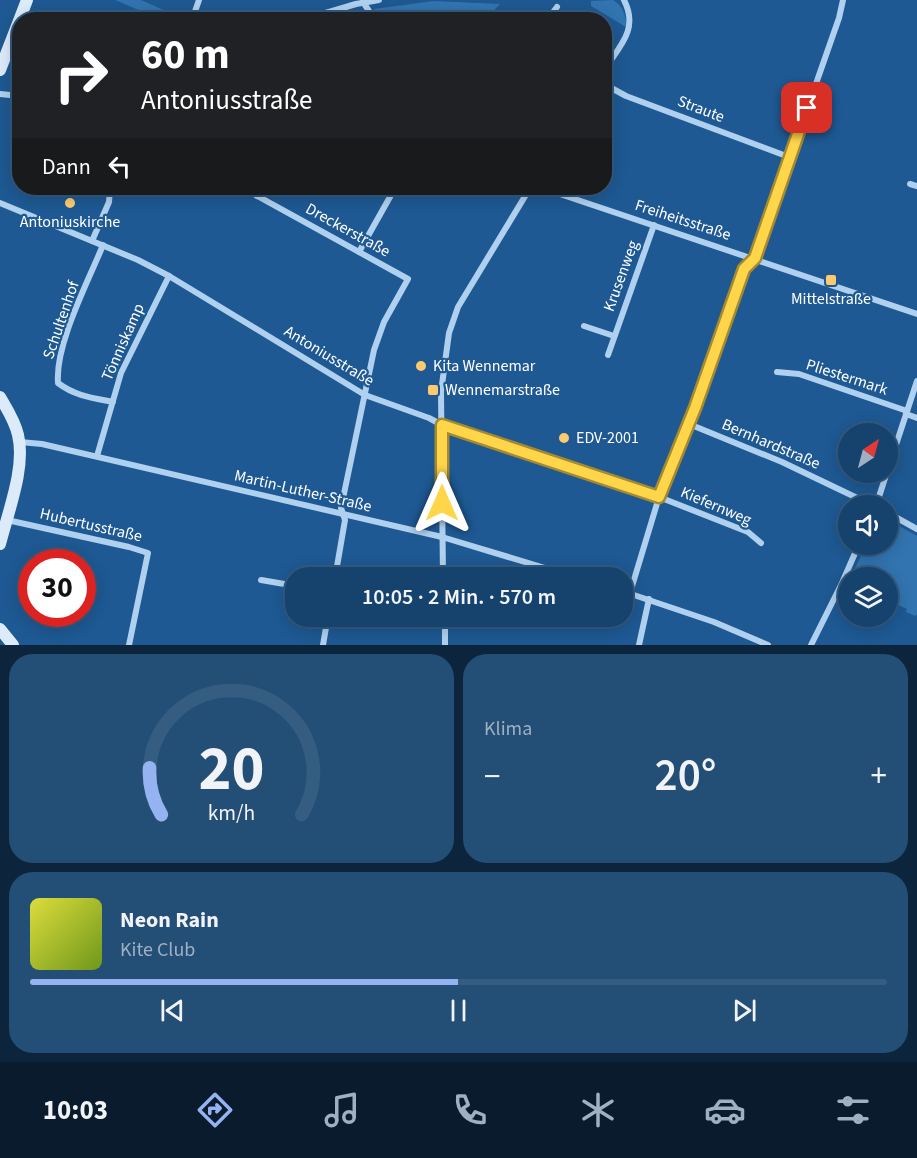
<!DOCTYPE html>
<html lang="de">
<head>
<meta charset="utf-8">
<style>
	:root { --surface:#16436e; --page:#234e76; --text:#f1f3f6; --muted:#9eb0c2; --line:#355c81; --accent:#95b2f1 }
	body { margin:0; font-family:"Source Sans 3",sans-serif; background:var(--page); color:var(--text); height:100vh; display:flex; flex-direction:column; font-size:22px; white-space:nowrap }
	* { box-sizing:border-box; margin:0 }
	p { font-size:20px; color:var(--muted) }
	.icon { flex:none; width:33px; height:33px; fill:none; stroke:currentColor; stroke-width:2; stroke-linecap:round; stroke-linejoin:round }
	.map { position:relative; height:645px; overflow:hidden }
	.sheet { display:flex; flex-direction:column; gap:9px; padding:9px; background:#0c253c; flex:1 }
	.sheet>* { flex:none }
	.top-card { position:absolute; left:12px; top:12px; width:600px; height:183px; border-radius:24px; box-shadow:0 3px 15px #0003,0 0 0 2px var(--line); background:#202124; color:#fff; overflow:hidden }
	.needle { width:39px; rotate:36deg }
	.buttons { position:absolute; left:838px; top:423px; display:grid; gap:12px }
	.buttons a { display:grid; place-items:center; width:60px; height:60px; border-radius:50%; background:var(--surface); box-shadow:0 3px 15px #0003,0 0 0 2px var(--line); font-size:30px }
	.speed { position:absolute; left:18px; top:549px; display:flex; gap:12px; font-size:30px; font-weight:700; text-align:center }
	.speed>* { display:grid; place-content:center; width:78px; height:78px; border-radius:50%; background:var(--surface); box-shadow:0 3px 15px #0003,0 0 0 2px var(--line); line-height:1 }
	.speed .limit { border:9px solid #d22; background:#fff; color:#111 }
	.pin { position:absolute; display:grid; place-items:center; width:51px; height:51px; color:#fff; margin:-26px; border-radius:12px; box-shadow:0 3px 9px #0006 }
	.me { position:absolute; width:66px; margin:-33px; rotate:0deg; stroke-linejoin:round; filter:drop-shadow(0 0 4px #0008) }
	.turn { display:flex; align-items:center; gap:21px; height:126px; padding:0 30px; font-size:27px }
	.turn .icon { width:78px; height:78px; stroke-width:2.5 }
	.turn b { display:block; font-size:42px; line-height:51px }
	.then { display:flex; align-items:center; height:57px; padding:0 30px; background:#0003; gap:12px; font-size:22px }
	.big { font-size:45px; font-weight:600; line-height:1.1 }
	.sheet .widget { flex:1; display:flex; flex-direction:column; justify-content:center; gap:9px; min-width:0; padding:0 21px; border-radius:24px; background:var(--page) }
	.sheet .dial { align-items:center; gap:0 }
	.dial svg { height:156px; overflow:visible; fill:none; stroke:var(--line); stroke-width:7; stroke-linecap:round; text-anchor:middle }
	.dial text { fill:var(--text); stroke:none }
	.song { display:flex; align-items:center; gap:18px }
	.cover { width:72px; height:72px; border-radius:9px; background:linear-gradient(135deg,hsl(60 70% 55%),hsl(80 70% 35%)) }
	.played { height:6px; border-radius:3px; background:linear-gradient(90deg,var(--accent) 50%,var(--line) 50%) }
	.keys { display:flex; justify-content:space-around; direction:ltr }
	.heat { display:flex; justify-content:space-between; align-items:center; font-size:33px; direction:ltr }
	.sheet .tiles { flex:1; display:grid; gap:9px; grid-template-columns:1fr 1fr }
	.widget:last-child { grid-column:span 2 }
	.trip { position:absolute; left:285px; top:567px; width:348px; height:60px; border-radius:24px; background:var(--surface); box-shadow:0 3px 15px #0003,0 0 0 2px var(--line); font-weight:600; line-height:60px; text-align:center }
	.menu { display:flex; height:96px; justify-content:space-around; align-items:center; background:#091b2c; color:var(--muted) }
	.menu .icon { width:42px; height:42px }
	.menu .selected { color:var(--accent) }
	.menu b { font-size:27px; color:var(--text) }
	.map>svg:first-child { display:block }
	.green { fill:#3274b0 }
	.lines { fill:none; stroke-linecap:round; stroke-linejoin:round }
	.street { stroke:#afd0ee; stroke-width:6 }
	.secondary { stroke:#dcebfa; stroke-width:12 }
	.route-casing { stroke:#a68a30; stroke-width:15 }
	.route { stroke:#ffd54a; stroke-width:10 }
	.poi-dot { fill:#fdca6f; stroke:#1e5993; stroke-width:2 }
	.labels { text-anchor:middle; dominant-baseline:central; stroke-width:4.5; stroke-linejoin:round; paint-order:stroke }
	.street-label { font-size:16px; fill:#fff; stroke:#1e5993 }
	.poi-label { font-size:16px; fill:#fff; stroke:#1e5993; text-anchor:start }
</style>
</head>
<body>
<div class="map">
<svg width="917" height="645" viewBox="0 0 917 645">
	<rect width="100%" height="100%" fill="#1e5993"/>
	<g class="green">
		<polygon points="115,0 141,0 166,11 165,16 174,19 160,19"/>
		<path d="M613,0C622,5 627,16 626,27L591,6V1Z"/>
		<polygon points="434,1 500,4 486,19 377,19 372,14 374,9"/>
		<polygon points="888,520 917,536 917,614 915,616 906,612 907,609 888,600 888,578 851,577 866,545 888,544"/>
	</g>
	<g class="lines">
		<g class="street">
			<polyline points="363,2 375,20"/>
			<polyline points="192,20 199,0"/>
			<polyline points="302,20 356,4 379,0"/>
			<polyline points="547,20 557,7"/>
			<path d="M604,70C620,46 639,29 624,0"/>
			<polyline points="604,84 626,96 789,157"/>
			<polyline points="0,94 20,96"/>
			<polyline points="910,184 917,186"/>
			<polyline points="243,188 408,279 384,322 374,350 341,508 345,520 335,578"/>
			<polyline points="542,188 917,314"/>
			<polyline points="257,196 264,188"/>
			<polyline points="0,203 138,260 169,276 365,395 429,418 442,425 659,497 748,532 761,543"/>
			<polyline points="92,241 109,202 110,188"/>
			<path d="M103,245C88,282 55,344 58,383C75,396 93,398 113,402"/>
			<polyline points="359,252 395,188"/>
			<polyline points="584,326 614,336"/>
			<polyline points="608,355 654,225"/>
			<polyline points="777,372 799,374 907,411"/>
			<polyline points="906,414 917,418"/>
			<polyline points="689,424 782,462 874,506"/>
			<polyline points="20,442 42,444 442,537 578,578"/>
			<polyline points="97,456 121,373 169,276"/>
			<polyline points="888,469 917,381"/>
			<polyline points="876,506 887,472"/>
			<polyline points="888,513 917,529"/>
			<polyline points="7,520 129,547 148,553 129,645"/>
			<polyline points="443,578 441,392 449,333 458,307 530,188"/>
			<polyline points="261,580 296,586"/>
			<polyline points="622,591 714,622 768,645"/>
			<polyline points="630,593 659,497 695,408 744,269 755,258 839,18 843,0"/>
			<polyline points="445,616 445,645"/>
			<polyline points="323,645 328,616"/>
			<polyline points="639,645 649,599"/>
			<polyline points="811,645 842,583 859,544"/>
		</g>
		<g class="secondary">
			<polyline points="0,70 27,0"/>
			<path d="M0,397C7,409 15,421 18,435C26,467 8,512 0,544"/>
			<polyline points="0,629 13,645"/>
		</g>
	</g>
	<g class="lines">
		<defs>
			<polyline id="route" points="442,503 442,425 659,497 695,408 744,269 755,258 807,108"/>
		</defs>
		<use href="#route" class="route-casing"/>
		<use href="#route" class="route"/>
	</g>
	<g class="poi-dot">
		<circle cx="70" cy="203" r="6"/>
		<rect x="825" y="274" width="12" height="12" rx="3"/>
		<circle cx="421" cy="366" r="6"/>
		<rect x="427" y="384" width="12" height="12" rx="3"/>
		<circle cx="564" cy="438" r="6"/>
	</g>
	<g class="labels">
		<g class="street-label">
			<text transform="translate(701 109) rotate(21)">Straute</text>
			<text transform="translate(683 220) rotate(18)">Freiheitsstraße</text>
			<text transform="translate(348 230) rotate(29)">Dreckerstraße</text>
			<text transform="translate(621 276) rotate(-70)">Krusenweg</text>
			<text transform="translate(61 320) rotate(-71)">Schultenhof</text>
			<text transform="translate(123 342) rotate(-66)">Tönniskamp</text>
			<text transform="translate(329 356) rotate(31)">Antoniusstraße</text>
			<text transform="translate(847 377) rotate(18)">Pliestermark</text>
			<text transform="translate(771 444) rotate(23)">Bernhardstraße</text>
			<text transform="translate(303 491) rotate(13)">Martin-Luther-Straße</text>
			<text transform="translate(716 506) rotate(23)">Kiefernweg</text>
			<text transform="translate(91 525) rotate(13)">Hubertusstraße</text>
		</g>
		<g class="poi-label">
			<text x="70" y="222" text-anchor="middle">Antoniuskirche</text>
			<text x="831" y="299" text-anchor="middle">Mittelstraße</text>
			<text x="433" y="366">Kita Wennemar</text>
			<text x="445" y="390">Wennemarstraße</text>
			<text x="576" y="438">EDV-2001</text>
		</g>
	</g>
</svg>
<div class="buttons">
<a><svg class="needle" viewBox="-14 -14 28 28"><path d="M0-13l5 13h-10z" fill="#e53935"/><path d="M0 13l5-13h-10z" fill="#9eb0c2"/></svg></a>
<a><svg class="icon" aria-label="sound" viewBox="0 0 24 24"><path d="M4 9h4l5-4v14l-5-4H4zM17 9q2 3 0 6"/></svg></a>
<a><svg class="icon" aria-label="layers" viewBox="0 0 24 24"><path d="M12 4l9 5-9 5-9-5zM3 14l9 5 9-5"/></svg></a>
</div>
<div class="speed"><div class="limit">30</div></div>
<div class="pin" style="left:807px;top:108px;background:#d93025"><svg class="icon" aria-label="arrive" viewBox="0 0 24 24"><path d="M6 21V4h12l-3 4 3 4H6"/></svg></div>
<svg class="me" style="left:442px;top:503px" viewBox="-20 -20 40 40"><path d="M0-17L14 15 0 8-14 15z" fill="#ffd54a" stroke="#fff" stroke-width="4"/></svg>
<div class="trip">10:05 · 2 Min. · 570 m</div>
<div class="top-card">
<div class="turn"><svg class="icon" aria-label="right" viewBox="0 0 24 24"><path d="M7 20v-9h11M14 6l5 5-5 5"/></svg><div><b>60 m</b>Antoniusstraße</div></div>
<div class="then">Dann<svg class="icon" aria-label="left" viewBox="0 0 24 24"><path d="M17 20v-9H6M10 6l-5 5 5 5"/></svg></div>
</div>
</div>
<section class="sheet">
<div class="tiles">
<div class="widget dial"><svg viewBox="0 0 100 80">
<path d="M14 69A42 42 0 1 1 86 69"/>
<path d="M14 69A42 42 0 0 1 8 45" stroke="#95b2f1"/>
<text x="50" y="56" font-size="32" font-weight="700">20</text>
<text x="50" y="72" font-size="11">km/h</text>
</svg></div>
<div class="widget"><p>Klima</p>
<div class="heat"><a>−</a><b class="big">20°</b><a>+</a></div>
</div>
<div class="widget">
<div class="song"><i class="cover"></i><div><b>Neon Rain</b><p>Kite Club</p></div></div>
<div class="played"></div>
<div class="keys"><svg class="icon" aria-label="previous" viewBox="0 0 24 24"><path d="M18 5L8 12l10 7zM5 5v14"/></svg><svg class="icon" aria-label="pause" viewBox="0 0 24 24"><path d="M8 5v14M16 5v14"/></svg><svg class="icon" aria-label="next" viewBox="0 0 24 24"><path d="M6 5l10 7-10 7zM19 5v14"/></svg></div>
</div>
</div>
</section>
<nav class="menu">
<b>10:03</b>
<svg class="icon selected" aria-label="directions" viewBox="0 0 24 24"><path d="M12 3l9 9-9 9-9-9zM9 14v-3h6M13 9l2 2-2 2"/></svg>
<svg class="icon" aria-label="music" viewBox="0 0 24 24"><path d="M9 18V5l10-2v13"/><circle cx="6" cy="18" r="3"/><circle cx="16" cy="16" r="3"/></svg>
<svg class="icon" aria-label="phone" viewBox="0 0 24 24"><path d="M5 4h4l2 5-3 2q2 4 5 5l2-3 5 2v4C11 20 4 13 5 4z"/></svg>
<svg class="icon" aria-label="climate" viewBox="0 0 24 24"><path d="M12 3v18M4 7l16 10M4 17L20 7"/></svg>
<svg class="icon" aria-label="car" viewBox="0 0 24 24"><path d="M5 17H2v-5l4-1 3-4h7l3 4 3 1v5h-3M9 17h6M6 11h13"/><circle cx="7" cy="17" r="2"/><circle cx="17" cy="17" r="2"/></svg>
<svg class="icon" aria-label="filters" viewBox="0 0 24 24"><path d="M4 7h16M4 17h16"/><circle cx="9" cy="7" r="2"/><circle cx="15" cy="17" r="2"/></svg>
</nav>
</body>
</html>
